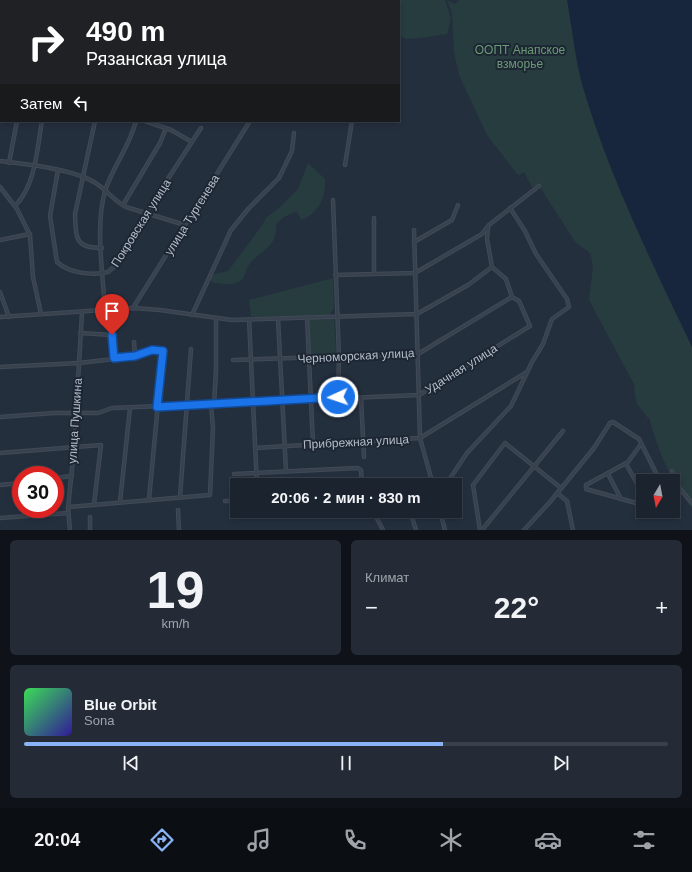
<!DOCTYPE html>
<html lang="ru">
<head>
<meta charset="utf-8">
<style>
	:root { --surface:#1b232e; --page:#242b36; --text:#f1f3f6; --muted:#a0a4aa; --line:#39404a; --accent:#8ab4f8 }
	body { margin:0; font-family:Helvetica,sans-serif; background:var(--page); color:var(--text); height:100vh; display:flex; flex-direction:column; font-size:15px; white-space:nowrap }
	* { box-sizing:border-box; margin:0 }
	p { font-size:13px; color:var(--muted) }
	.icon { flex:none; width:22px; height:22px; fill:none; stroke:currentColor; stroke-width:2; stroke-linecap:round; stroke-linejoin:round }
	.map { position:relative; height:530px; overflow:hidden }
	.drawer { display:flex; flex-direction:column; gap:10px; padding:10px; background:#0f1319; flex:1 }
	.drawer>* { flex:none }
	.guide { position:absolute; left:0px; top:0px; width:400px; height:122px; box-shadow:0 2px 6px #0003,0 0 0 1px var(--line); background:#202124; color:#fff; overflow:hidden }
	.needle { width:26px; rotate:190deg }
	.buttons { position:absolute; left:636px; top:474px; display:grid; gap:8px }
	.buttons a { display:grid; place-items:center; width:44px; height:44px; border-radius:0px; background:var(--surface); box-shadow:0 2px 6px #0003,0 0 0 1px var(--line); font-size:20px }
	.speed { position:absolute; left:12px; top:466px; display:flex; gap:8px; font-size:20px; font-weight:700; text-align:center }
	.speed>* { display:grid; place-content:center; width:52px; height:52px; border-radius:50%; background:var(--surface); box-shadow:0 2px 6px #0003,0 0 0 1px var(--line); line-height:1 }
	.speed .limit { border:6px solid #d22; background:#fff; color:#111 }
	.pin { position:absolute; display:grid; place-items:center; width:34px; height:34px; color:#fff; margin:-41px -17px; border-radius:50% 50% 50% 0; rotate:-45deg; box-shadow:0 0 4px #0007 }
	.pin .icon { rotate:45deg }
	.me { position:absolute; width:44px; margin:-22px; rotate:267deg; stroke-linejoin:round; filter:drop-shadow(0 0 3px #0008) }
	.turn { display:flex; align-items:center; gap:14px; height:84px; padding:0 20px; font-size:18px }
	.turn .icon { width:52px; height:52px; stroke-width:2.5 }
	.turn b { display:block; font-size:28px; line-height:34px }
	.then { display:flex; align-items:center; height:38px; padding:0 20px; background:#0003; gap:8px; font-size:15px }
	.big { font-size:30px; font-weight:800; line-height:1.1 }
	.drawer .tile { flex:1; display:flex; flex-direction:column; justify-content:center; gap:6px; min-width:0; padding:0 14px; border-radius:6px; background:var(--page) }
	.drawer .dial { align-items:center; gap:0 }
	.dial b { font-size:52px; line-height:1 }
	.song { display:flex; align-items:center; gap:12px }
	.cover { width:48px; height:48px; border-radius:6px; background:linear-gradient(135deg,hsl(130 70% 55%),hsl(250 70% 35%)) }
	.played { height:4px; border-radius:2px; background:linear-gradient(90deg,var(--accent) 65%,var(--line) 65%) }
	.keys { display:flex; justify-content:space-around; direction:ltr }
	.heat { display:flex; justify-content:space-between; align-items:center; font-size:22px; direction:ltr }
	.drawer .tiles { flex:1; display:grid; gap:10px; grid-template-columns:1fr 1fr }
	.tile:last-child { grid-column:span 2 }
	.trip { position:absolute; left:230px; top:478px; width:232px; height:40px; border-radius:0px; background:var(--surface); box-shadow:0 2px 6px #0003,0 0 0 1px var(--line); font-weight:800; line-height:40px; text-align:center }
	.tabs { display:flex; height:64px; justify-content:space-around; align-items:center; background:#0b0e12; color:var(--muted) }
	.tabs .icon { width:28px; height:28px }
	.tabs .on { color:var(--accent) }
	.tabs b { font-size:18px; color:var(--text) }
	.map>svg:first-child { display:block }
	.green { fill:#263c3f }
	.water { fill:#17263c }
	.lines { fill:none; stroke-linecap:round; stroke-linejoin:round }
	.street-casing { stroke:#414a57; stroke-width:4.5 }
	.street { stroke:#38414e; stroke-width:2.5 }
	.route-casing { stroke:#114b97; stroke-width:10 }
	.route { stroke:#1a73e8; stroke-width:7 }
	.labels { text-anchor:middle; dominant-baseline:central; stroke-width:4; stroke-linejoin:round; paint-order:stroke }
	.park-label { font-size:12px; fill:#6b9a76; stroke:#1d2633 }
	.street-label { font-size:12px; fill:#b4bcc9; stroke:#1d2633 }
</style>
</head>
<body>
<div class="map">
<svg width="692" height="530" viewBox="0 0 692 530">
	<rect width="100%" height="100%" fill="#242f3e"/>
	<g class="green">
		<path d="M384,0H445L451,19L447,34C437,35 407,42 401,37L399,1Z"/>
		<path d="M447,0L455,4L459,0H568L692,344V508C671,481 657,450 649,417L648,418L637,404L634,389L635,386L589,300L593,267L591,256L589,252L576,243L539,186L532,187L524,172L520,175L517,174L487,135L459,75L454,52L452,13Z"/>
		<path d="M308,163L325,179C326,197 319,214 301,220L297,212C288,214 282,217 276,225C277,243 267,248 254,259C240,271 251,285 224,284C219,283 214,284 210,280L211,275L228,271L261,227L266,218L280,207L298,189Z"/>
		<polygon points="333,278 334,308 330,315 251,317 249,300"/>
		<polygon points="334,316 336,354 310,355 308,318"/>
	</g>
	<path class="water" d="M567,0H692V347C652,263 608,174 582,84C575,57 572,28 567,0Z"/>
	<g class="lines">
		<defs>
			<g id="street">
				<polyline points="10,0 14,1"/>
				<polyline points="168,0 172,1"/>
				<polyline points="160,1 160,0"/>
				<polyline points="0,31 1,31"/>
				<polyline points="0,63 1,63"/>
				<polyline points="0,89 1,89"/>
				<polyline points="0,99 1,96"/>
				<path d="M95,121L75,214C76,239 75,248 102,248"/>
				<polyline points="145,121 171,130 192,142"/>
				<path d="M0,161C27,164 71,169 94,182C106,189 114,201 126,207L185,225"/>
				<polyline points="9,163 17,121"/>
				<polyline points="345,165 352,121"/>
				<path d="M58,170L50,216L57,262C69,273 92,276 108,272L117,264L145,214L201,128"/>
				<polyline points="0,187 17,209 30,235 33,277 41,314"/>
				<polyline points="333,200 339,357 338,397"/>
				<polyline points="123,205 160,143 166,128"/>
				<path d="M15,206C36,185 37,148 42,121"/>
				<polyline points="374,218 374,274"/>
				<polyline points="414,230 420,438 433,485"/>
				<polyline points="0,240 30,234"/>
				<polyline points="414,242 452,220 458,205"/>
				<polyline points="335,275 415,273 482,234 489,225 539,186"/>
				<polyline points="0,292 9,317"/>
				<polyline points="133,308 250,121"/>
				<path d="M105,311C103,274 95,226 105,191C113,166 129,148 136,121"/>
				<polyline points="192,315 231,230 249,208 279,178 292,151 294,133"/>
				<polyline points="0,317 133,308 160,310 232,320 417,314 468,285 492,267"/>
				<polyline points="307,317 313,444"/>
				<polyline points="249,319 257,485"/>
				<polyline points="278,319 286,471"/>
				<polyline points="134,342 135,356"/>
				<polyline points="114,359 135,356 152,350 163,351 149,499"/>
				<polyline points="233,360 418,354 512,297"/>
				<polyline points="0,367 79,363 114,359 112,335 80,333"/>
				<polyline points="361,398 364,457"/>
				<polyline points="214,405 216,370 216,318"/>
				<polyline points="0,417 54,413 98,413 112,408 419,395 530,326 519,301 512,297 506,279 492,267 487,239 488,228"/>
				<polyline points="641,444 628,462 586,485 586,489 643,505"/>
				<polyline points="255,448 420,438 527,372"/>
				<polyline points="0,453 101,445 94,504"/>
				<polyline points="626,464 643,494"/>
				<polyline points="672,471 677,485 692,503"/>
				<polyline points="234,474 358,468 361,470 362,485"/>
				<polyline points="608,474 621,499"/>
				<polyline points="55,478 72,476"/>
				<polyline points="0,485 21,483"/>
				<polyline points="442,485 449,480 467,453 511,406 532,362 543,344 552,319 569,307 567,299 536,254 525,231 510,208"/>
				<polyline points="557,493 567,501 573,530"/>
				<polyline points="180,497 191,349"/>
				<polyline points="225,501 237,501"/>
				<polyline points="120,502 130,408"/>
				<polyline points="69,507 210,495 213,428 211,405"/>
				<polyline points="178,510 179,530"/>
				<polyline points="373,511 383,530"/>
				<polyline points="410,511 416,530"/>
				<polyline points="440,511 445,530"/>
				<polyline points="664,511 674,514 676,509 673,504"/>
				<polyline points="90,517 90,530"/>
				<polyline points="0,518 68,513"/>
				<polyline points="70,530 68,508 74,449 82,313"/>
				<polyline points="480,530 473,485 505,443 561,488"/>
				<polyline points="482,530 563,431"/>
				<polyline points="524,530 550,502 594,448 610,423 613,422 639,439 660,481"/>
			</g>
		</defs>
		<use href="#street" class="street-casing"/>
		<use href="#street" class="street"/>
	</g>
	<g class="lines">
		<defs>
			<polyline id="route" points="112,335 114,358 135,356 152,350 163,351 157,407 338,397"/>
		</defs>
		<use href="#route" class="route-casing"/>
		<use href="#route" class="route"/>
	</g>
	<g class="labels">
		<g class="park-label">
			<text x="520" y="50">ООПТ Анапское<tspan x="520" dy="14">взморье</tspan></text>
		</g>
		<g class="street-label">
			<text transform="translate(192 215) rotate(-58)">улица Тургенева</text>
			<text transform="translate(141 223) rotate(-58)">Покровская улица</text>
			<text transform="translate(356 356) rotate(-3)">Черноморская улица</text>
			<text transform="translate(461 369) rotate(-32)">Удачная улица</text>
			<text transform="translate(75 421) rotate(-86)">улица Пушкина</text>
			<text transform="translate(356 442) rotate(-3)">Прибрежная улица</text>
		</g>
	</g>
</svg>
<div class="buttons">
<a><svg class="needle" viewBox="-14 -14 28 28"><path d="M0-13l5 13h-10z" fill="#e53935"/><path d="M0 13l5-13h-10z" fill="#a0a4aa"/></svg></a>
</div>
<div class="speed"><div class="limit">30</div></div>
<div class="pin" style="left:112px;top:335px;background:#d93025"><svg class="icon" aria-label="arrive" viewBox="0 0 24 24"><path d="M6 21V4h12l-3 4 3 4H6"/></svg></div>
<svg class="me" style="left:338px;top:397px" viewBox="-20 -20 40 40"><circle r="17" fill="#1a73e8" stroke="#fff" stroke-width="3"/><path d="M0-11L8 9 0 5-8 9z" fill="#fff"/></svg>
<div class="trip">20:06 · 2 мин · 830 m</div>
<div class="guide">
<div class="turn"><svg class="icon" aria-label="right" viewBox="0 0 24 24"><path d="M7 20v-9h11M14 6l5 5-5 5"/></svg><div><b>490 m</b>Рязанская улица</div></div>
<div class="then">Затем<svg class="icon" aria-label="left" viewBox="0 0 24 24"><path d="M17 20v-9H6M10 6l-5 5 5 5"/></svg></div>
</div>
</div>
<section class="drawer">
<div class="tiles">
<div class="tile dial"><b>19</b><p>km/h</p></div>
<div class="tile"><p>Климат</p>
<div class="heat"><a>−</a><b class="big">22°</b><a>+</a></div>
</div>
<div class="tile">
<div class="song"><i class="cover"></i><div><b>Blue Orbit</b><p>Sona</p></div></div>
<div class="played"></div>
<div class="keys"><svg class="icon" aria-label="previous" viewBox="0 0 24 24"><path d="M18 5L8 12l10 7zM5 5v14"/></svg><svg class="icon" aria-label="pause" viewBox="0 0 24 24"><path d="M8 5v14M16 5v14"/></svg><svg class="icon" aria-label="next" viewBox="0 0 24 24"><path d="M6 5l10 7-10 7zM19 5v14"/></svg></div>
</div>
</div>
</section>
<nav class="tabs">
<b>20:04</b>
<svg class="icon on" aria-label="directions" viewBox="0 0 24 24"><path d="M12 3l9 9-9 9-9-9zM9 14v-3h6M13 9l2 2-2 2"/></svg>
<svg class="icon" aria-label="music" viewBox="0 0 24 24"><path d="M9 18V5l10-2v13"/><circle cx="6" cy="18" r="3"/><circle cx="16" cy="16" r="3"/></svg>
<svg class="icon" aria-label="phone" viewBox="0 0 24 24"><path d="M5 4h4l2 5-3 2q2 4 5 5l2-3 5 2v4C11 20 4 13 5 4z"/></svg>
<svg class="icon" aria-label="climate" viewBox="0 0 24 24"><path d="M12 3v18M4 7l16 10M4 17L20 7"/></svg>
<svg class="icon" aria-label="car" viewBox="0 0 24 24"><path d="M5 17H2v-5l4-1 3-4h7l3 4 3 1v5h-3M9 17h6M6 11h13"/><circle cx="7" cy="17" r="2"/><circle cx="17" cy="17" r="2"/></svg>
<svg class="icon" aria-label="filters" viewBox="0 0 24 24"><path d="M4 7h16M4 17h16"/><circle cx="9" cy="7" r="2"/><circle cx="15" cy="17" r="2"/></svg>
</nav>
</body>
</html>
